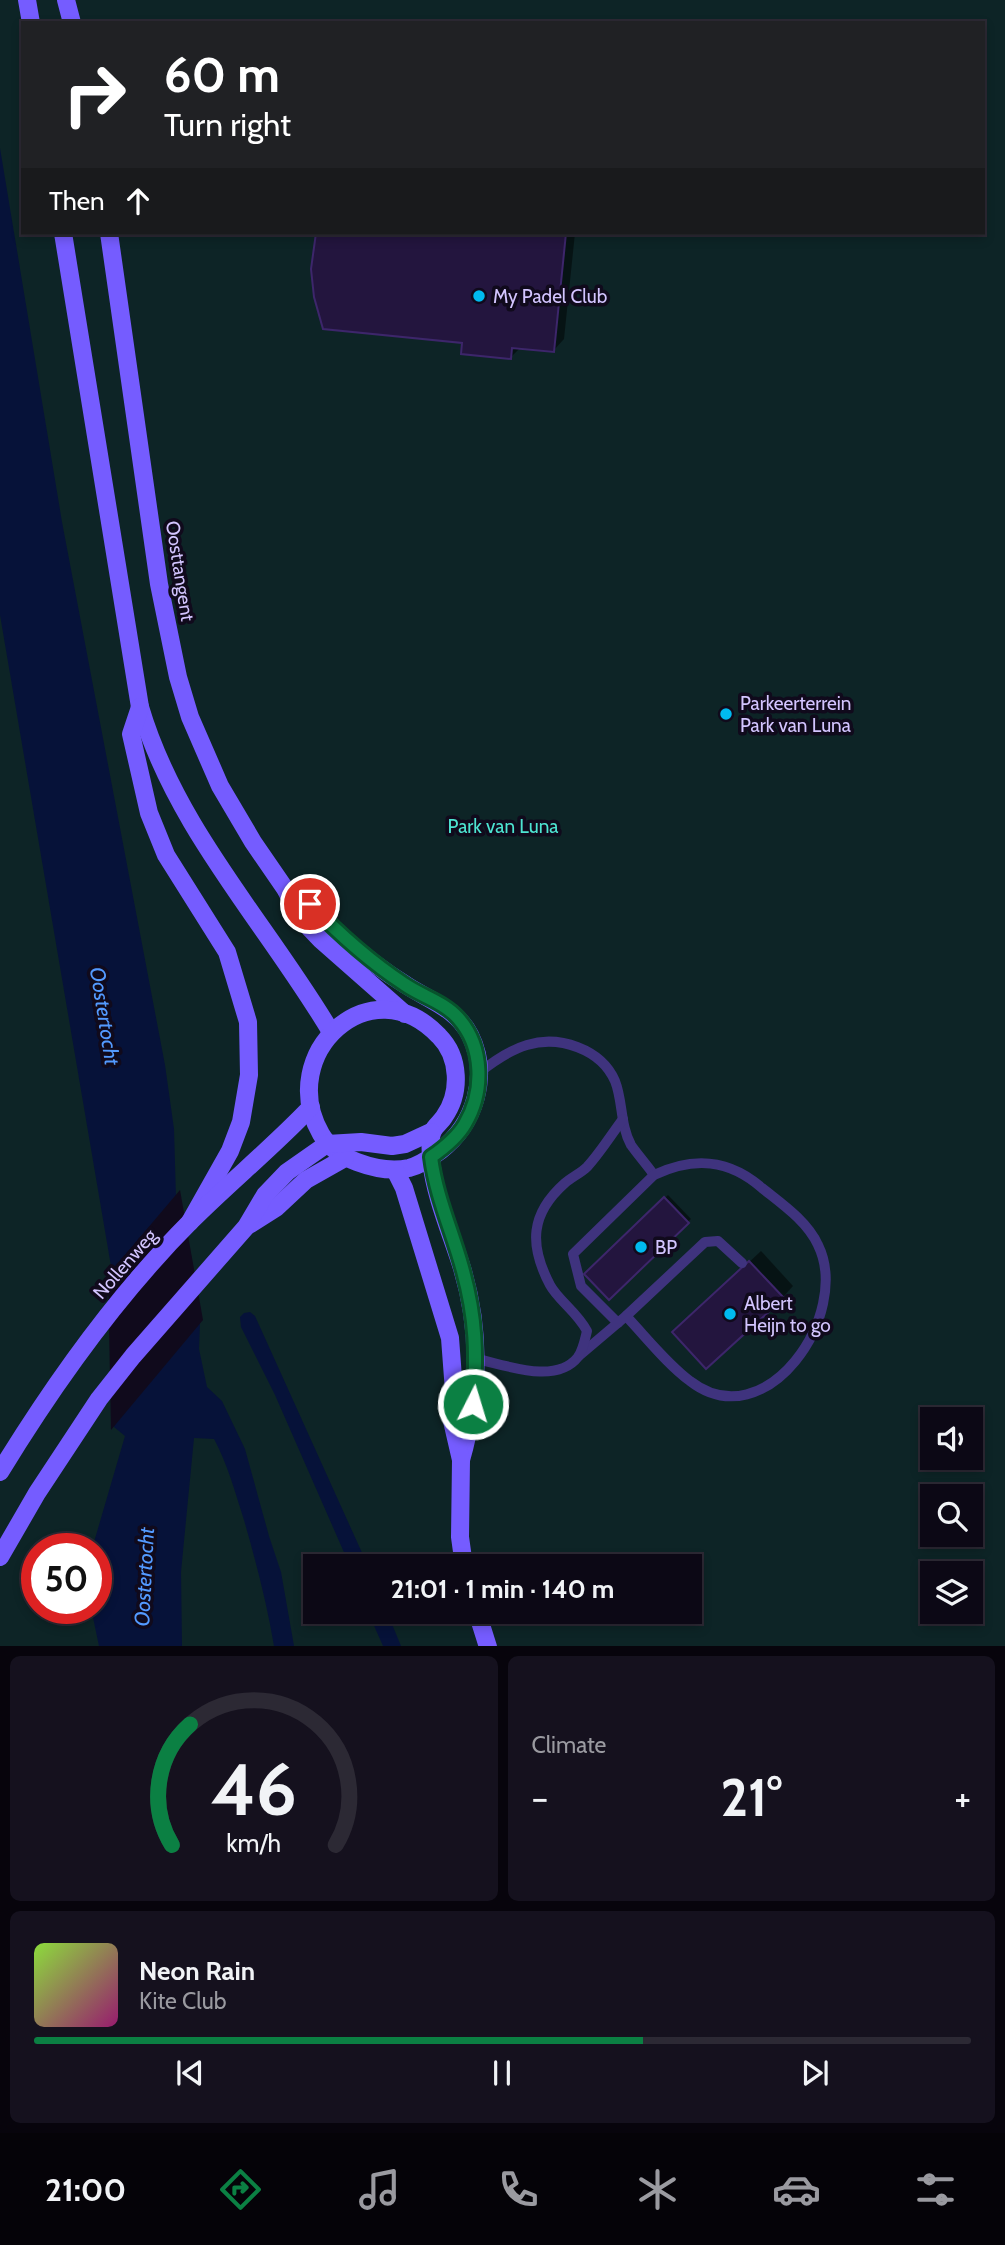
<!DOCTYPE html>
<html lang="en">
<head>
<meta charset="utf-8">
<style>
	:root { --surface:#0c0815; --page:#15111e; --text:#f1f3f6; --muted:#9a9aa0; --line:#2c2934; --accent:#0b8043 }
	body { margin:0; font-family:Cabin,sans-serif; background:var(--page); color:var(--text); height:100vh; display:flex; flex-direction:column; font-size:26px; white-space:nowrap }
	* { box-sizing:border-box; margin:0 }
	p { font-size:23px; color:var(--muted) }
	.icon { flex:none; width:38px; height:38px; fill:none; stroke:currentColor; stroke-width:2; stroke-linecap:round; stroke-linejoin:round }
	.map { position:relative; height:1646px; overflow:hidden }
	.panel { display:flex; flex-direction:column; gap:10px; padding:10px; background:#07040c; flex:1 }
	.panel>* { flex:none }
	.hud { position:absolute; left:21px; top:21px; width:964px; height:214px; border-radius:0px; box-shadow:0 4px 10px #0003,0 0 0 2px var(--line); background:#202124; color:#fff; overflow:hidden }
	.buttons { position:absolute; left:920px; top:1407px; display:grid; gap:14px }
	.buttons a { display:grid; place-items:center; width:63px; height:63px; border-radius:0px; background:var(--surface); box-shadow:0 4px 10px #0003,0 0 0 2px var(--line); font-size:35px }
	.speed { position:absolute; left:21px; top:1533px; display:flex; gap:14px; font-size:35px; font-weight:700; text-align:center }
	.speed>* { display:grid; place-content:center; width:91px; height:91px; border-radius:50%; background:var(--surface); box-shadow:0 4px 10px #0003,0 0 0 2px var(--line); line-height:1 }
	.speed .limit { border:10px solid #d22; background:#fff; color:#111 }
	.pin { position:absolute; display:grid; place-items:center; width:60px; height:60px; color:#fff; margin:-30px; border:4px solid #fff; border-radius:50%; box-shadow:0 2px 7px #0007 }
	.me { position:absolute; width:77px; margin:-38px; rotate:5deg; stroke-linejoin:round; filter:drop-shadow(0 0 5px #0008) }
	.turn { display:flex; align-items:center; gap:24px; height:147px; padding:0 28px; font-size:32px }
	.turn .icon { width:91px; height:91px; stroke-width:2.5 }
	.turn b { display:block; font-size:49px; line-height:60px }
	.then { display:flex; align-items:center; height:66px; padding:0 28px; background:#0003; gap:14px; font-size:26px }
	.big { font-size:52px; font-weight:800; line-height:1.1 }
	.panel .card { flex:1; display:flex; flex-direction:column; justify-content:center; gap:10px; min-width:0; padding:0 24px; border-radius:10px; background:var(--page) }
	.panel .dial { align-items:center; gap:0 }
	.dial svg { height:182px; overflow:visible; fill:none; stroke:var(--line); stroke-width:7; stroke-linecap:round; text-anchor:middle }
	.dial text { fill:var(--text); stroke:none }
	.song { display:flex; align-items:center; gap:21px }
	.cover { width:84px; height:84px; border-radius:10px; background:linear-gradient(135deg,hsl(90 70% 55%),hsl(320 70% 35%)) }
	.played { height:7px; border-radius:4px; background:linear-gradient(90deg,var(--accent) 65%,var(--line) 65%) }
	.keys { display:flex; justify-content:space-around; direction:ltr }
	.heat { display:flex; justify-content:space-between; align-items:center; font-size:38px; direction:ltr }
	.panel .tiles { flex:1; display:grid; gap:10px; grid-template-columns:1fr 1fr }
	.card:last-child { grid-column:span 2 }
	.trip { position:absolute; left:303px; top:1554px; width:399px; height:70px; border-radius:0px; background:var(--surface); box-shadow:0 4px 10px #0003,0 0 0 2px var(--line); font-weight:800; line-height:70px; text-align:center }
	.tabs { display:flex; height:112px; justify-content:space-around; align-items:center; background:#050308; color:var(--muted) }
	.tabs .icon { width:49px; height:49px }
	.tabs .current { color:var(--accent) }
	.tabs b { font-size:32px; color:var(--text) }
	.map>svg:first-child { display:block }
	.green { fill:#0d2426; fill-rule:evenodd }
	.water { fill:#061239 }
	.pier { fill:#100a1c }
	.shadow { fill:#0007 }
	.building { fill:#23153e; stroke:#3d266b; stroke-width:2 }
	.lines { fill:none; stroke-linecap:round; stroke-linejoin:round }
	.service { stroke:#3f337e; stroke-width:10 }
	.secondary { stroke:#755cff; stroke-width:18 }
	.route-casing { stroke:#07532c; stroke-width:18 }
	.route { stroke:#0b8043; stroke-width:12 }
	.poi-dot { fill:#00baf0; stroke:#100a1c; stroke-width:2.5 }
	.labels { text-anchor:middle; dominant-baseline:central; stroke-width:7; stroke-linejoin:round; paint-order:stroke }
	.poi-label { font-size:19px; fill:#d3c5ff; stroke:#100a1c; text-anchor:start }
	.street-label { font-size:19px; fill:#d3c5ff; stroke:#100a1c }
	.park-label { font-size:19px; fill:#4de4d1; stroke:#100a1c }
	.water-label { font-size:21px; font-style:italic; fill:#539aff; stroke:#100a1c }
</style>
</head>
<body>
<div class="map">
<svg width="1005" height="1647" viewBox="0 0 1005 1647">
	<rect width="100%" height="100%" fill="#100a1c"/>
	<path class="green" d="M0,0H1005V1646L0,1647ZM23,23H984V233H23ZM933,1419H971V1458H933ZM933,1496H971V1535H933ZM37,1549H96V1608H37ZM315,1566H690V1612H315ZM933,1573H971V1612H933Z"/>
	<g class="water">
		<path d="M0,148L62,522L165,1065L174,1129L176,1198L200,1323L199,1349L207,1387L222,1401L245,1449L269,1536L281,1572L294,1646H274C267,1604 256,1562 244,1520C235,1492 228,1465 214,1439L194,1438L181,1572L182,1646H99L91,1608H96V1549H92L125,1436L114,1427L112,1272L0,615Z"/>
		<polygon points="250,1312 255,1316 368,1566 350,1566 275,1395 241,1327 240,1317 244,1313"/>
		<polygon points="368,1612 387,1612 401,1646 383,1646"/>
	</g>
	<polygon class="pier" points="180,1190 203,1320 111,1430 108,1275"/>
	<g class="shadow">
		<polygon points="318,233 575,233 564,339 554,350 521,347 510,358 464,341 313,269"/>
		<polygon points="668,1195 691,1219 609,1297 586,1274"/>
		<polygon points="761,1251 793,1286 783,1297 685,1322"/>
	</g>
	<g class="building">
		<polygon points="316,233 566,233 554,352 512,348 511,359 461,354 462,343 323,329 314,297 311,269"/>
		<polygon points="664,1197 689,1223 609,1300 584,1274"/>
		<polygon points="749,1261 784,1298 706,1369 672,1332"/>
	</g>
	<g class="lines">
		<g class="service">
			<path d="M480,1072C494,1061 510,1050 527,1045C559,1035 601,1049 615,1081C623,1101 620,1125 631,1145C638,1155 647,1165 654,1175"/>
			<path d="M618,1323L581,1286L573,1254L654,1175C694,1156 729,1159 762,1188C782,1204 807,1221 818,1245C852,1314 766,1440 690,1381C667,1364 646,1337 626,1316"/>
			<polyline points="580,1355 626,1316 705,1242 718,1241 742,1263"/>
			<path d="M477,1359C506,1365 556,1385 578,1357C583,1350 585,1339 587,1331C577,1312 558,1300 550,1285C529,1245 530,1214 565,1183C572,1177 581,1173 587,1167C600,1153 611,1135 623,1119"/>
		</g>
		<g class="secondary">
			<polyline points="27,0 31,23"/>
			<polyline points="66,0 72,23"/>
			<path d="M63,233L140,707C176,829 267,924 331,1032"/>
			<polyline points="109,233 159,584 178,677 190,717 220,786 253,842 286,890 300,918 321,940 405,1014"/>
			<polyline points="140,707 131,734 149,813 166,855 227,952 248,1022 249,1075 241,1122 230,1151 190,1222"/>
			<path d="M286,890C294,895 304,899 311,905C322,914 330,925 340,935C360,953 383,971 406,985C429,1000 457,1009 470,1035C490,1075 475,1124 440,1151C430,1158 421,1165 409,1168C391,1172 373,1168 357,1162C341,1156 329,1148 321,1134C275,1054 371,964 439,1036C460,1057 461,1093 444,1117C441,1122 435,1126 433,1131C429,1138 431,1152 431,1160C435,1197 451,1233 462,1268C481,1331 479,1397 461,1460"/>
			<polyline points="395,1170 404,1188 450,1338 454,1391 452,1421 461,1460 460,1537 464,1566"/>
			<polyline points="249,1225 276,1208 306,1180 345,1158"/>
			<path d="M0,1472C55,1382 116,1296 191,1221C230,1182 273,1147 311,1107"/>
			<polyline points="0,1557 37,1493 99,1399 133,1356 246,1227 265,1195 287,1172 327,1144 361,1142 392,1146 405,1144 431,1132"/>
			<polyline points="477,1612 488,1647"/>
		</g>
	</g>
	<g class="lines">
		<defs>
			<path id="route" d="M310,904C339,934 369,961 404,984C421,996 444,1002 458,1018C484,1047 484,1092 465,1124C457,1138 444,1148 431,1157C436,1197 453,1233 463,1271C476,1318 477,1356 473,1404"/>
		</defs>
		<use href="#route" class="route-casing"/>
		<use href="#route" class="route"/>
	</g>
	<g class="poi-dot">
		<circle cx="479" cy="296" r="7"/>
		<circle cx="726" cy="714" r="7"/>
		<circle cx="641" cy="1247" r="7"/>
		<circle cx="730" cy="1314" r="7"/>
	</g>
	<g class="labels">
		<g class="poi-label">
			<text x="493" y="296">My Padel Club</text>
			<text x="740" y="703">Parkeerterrein<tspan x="740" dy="22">Park van Luna</tspan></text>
			<text x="655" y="1247">BP</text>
			<text x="744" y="1303">Albert<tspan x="744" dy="22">Heijn to go</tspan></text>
		</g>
		<g class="street-label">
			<text transform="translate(180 571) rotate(81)">Oosttangent</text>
			<text transform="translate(125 1264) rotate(-49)">Nollenweg</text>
		</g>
		<g class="park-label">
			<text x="503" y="826">Park van Luna</text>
		</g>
		<g class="water-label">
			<text transform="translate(105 1016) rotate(81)">Oostertocht</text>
			<text transform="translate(144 1577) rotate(-87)">Oostertocht</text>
		</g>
	</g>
</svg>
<div class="buttons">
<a><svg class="icon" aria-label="sound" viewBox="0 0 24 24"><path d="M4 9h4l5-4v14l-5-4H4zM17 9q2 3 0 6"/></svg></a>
<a><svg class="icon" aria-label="search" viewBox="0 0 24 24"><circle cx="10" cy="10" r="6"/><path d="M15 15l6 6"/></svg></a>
<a><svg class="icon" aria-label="layers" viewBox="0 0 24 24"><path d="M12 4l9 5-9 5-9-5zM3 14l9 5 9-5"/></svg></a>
</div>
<div class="speed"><div class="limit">50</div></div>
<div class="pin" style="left:310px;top:904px;background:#d93025"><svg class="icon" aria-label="arrive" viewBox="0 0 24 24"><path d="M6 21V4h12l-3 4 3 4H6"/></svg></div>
<svg class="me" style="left:473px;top:1404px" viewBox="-20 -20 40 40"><circle r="17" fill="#0b8043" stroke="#fff" stroke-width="3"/><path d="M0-11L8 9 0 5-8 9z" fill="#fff"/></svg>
<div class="trip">21:01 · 1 min · 140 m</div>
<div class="hud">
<div class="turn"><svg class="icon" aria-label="right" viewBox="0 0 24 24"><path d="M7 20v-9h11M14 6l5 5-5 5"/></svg><div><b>60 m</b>Turn right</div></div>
<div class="then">Then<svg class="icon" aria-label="ahead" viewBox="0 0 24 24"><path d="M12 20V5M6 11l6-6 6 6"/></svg></div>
</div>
</div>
<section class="panel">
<div class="tiles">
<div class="card dial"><svg viewBox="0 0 100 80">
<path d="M14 69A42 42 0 1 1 86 69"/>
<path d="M14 69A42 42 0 0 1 22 16" stroke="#0b8043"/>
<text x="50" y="56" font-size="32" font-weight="700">46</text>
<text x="50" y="72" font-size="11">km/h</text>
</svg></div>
<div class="card"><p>Climate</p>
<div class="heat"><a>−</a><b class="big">21°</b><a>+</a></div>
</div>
<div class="card">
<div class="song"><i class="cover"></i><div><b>Neon Rain</b><p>Kite Club</p></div></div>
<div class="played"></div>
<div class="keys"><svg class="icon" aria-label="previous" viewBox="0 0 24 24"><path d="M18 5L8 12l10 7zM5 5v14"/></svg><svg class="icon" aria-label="pause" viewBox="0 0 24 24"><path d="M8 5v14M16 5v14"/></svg><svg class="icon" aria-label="next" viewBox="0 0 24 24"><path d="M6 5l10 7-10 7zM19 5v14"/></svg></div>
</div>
</div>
</section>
<nav class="tabs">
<b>21:00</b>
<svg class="icon current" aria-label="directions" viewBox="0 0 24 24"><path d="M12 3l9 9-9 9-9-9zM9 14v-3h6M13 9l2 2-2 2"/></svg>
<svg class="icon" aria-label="music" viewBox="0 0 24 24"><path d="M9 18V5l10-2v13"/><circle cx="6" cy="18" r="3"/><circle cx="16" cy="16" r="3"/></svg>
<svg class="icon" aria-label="phone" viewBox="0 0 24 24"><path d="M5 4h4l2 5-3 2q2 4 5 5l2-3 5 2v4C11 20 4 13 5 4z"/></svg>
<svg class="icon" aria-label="climate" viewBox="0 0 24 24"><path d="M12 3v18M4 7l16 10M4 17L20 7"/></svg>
<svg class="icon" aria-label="car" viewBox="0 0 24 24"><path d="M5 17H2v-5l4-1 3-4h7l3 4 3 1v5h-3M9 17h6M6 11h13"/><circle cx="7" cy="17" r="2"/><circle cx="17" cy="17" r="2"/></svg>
<svg class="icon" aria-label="filters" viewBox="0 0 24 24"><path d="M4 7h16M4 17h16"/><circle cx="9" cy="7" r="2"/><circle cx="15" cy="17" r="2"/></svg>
</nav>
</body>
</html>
